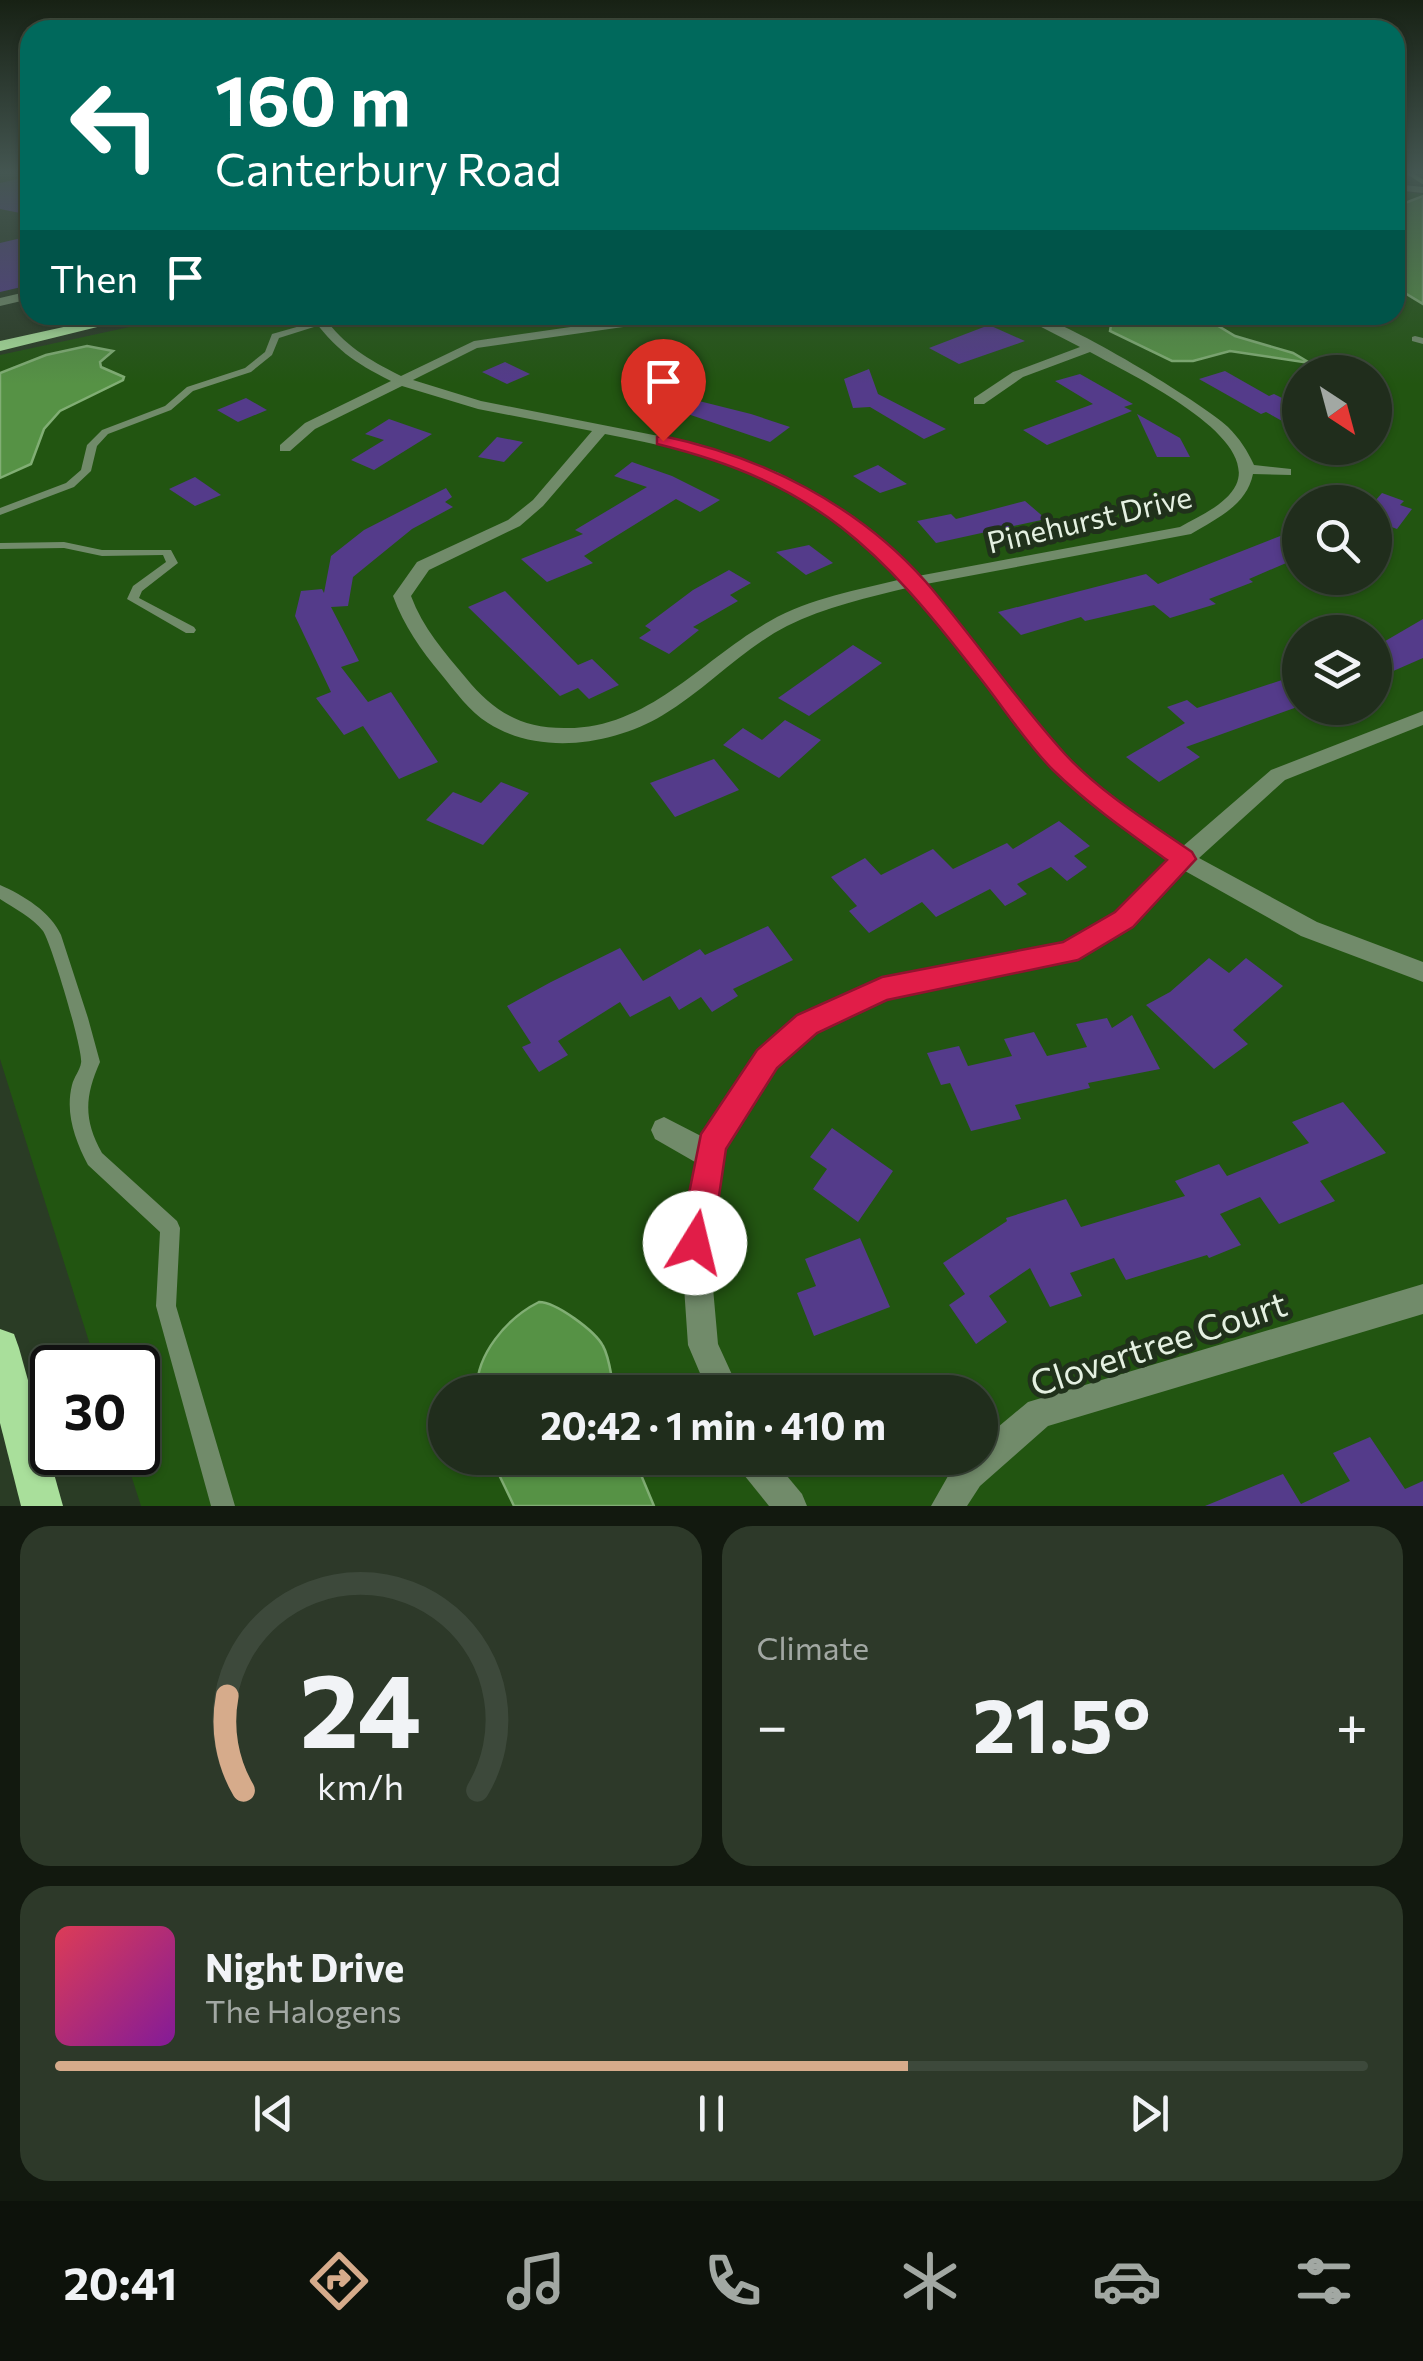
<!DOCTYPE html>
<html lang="en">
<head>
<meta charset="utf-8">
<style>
	:root { --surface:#202d1c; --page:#2d3929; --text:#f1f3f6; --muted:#a2a8a3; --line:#3d493b; --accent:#d6ab8b }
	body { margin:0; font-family:Commissioner,sans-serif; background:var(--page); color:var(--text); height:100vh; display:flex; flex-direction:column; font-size:38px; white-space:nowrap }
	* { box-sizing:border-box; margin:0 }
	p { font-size:32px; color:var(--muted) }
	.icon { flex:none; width:55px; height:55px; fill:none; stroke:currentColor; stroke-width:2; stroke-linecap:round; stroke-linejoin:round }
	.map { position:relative; height:1506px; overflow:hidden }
	.panel { display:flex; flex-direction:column; gap:20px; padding:20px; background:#12190f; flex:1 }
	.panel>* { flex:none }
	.banner { position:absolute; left:20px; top:20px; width:1385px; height:305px; border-radius:30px; box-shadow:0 2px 8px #0004,0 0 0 2px var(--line); background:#00695c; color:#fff; overflow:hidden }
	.needle { width:65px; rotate:144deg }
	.fabs { position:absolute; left:1282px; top:355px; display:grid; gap:20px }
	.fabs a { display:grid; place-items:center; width:110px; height:110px; border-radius:50%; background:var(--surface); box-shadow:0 2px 8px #0004,0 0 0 2px var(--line); font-size:50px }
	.speed { position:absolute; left:30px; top:1345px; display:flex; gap:20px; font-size:50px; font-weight:700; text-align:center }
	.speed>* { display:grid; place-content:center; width:130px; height:130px; border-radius:50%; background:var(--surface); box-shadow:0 2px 8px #0004,0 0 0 2px var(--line); line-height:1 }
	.speed .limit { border:5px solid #111; border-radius:15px; background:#fff; color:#111 }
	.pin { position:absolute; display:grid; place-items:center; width:85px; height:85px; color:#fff; margin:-102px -42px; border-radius:50% 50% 50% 0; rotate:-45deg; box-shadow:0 0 10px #0007 }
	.pin .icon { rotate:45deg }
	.me { position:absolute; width:110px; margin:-55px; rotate:9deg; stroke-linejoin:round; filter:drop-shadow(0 0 8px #0008) }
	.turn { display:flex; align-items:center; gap:35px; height:210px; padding:0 30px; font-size:45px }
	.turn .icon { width:130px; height:130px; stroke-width:2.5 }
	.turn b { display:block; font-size:70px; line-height:85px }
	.then { display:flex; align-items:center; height:95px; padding:0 30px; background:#0003; gap:20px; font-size:38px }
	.big { font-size:75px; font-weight:700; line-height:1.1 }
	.panel .tile { flex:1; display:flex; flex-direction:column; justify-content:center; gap:15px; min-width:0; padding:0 35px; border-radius:30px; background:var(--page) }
	.panel .dial { align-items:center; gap:0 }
	.dial svg { height:260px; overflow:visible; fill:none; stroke:var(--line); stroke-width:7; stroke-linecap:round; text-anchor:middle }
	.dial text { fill:var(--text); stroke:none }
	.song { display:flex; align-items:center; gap:30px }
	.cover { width:120px; height:120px; border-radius:15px; background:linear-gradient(135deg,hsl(350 70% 55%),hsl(290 70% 35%)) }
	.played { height:10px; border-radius:5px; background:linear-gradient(90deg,var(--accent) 65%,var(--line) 65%) }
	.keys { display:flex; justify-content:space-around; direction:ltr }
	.heat { display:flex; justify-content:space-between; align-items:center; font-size:55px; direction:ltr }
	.panel .tiles { flex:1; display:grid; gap:20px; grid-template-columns:1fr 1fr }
	.tile:last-child { grid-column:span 2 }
	.trip { position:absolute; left:428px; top:1375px; width:570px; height:100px; border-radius:50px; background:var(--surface); box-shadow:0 2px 8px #0004,0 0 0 2px var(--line); font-weight:700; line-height:100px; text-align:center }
	.tab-bar { display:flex; height:160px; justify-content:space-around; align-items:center; background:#0d120b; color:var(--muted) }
	.tab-bar .icon { width:70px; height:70px }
	.tab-bar .selected { color:var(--accent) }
	.tab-bar b { font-size:45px; color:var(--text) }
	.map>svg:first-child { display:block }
	.green { fill:#251; fill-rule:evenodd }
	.water { fill:#569245; stroke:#81ae74; stroke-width:2.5 }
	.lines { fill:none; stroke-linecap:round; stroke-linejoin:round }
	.stream { stroke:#81ae74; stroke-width:4 }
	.building { fill:#543b8a }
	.service { fill:#718b6a; fill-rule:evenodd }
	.minor { fill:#718b6a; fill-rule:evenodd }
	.tertiary { fill:#718b6a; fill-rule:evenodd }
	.primary { fill:#a9df9b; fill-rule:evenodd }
	.route { fill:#e11d48; stroke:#92132f; stroke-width:2.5 }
	.labels { text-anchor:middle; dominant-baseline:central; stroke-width:10; stroke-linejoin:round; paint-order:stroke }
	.street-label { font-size:30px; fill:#e4f0e1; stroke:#20311b }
	.near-street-label { font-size:35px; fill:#e4f0e1; stroke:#20311b }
</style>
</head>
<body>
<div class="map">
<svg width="1423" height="1506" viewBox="0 0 1423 1506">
	<rect width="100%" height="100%" fill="#2a3c25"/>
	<path class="green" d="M1395,191L1423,194V1506H141L124,1453L138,1452V1368L97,1367L0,1059V355L185,315H1395ZM1300,372H1375V448H1300ZM1300,502H1375V578H1300ZM1300,632H1375V708H1300ZM445,1392H980V1458H445Z"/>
	<g class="water">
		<polygon points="1423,196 1423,304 1395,287 1395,225 1402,217 1405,203"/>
		<polygon points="1127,315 1200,315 1235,336 1293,353 1310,363 1230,351 1193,361 1172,361 1110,331 1111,325"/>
		<polygon points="87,346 113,351 100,362 101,367 124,377 123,380 60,411 44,429 31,464 0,478 0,373 46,355"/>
		<path d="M539,1302C556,1302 595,1331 603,1346C610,1358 611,1379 615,1392H477C475,1355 507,1318 539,1302Z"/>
		<polygon points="491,1458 634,1458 654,1506 514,1506"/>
	</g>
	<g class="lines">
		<polyline class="stream" points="1409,173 1423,182"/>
	</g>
	<g class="building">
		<polygon points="30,176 30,215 0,209 0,183"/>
		<polygon points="30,236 30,285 0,292 0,243"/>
		<polygon points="989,325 1025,341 959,364 929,348"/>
		<polygon points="505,362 530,374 507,384 482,372"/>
		<polygon points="869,369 878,394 946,429 924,439 870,407 853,408 844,379"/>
		<polygon points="1225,371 1269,396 1274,394 1300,407 1300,431 1266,412 1261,414 1199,379"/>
		<polygon points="1080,374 1133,404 1124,407 1132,411 1047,445 1023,430 1093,404 1055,381"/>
		<polygon points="683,397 751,414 790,427 770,442 679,411"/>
		<polygon points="246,398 267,410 238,422 217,410"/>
		<polygon points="1137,414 1180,438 1190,457 1157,457"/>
		<polygon points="389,419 432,434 374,470 351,460 384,440 365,434"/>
		<polygon points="497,437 523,442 504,462 478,457"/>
		<polygon points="632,462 672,476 720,500 700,512 676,499 584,556 593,563 547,582 521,559 583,534 575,530 647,487 614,476"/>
		<polygon points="878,465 907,484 880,493 853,476"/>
		<polygon points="195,477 221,495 195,506 169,489"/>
		<polygon points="446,488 452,497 445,502 453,507 412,529 353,577 348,606 331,607 359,661 341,667 368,702 391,692 438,762 399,779 363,726 344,735 316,698 331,692 295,616 301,591 322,589 324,593 331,556 364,530"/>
		<polygon points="1382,493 1404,501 1400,505 1412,509 1397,529 1375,521 1375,501"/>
		<polygon points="1025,501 1046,519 936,543 917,521 951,514 956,519"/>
		<polygon points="1288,533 1300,540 1300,557 1249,579 1253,582 1209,599 1216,604 1170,618 1154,605 1085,621 1081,617 1021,635 998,612 1146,574 1158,584"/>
		<polygon points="809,545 833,563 806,575 776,552"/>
		<polygon points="729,570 751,583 730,595 738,601 693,627 699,630 669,654 639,638 651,630 645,626 693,590"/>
		<polygon points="505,591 578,665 592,659 619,685 589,699 578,688 560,696 468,607"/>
		<polygon points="1423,619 1423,658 1375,679 1375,647"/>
		<polygon points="853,645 882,663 809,716 778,698"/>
		<polygon points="1300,674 1300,706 1186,747 1200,757 1159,782 1126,757 1185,723 1167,707 1187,700 1197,708"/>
		<polygon points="785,720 821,740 779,778 723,745 743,728 762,740"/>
		<polygon points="714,759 739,790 675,817 650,783"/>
		<polygon points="501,782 529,793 483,845 426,820 453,792 481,803"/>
		<polygon points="1059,821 1090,846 1074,856 1087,867 1067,881 1051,867 1017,884 1027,894 1005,906 990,889 936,917 922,902 869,933 849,911 857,906 831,877 865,858 881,875 933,849 953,869 1007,843 1013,849"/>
		<polygon points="768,926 793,960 733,989 738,996 712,1012 701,997 679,1010 670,996 630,1017 620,1002 558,1041 568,1055 539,1072 522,1047 531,1043 507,1006 551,982 620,948 643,981 700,949 705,955"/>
		<polygon points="1209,958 1229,973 1246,958 1283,986 1233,1030 1248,1044 1214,1069 1146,1005 1170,992"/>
		<polygon points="1132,1015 1160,1069 1088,1083 1090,1088 1015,1105 1021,1119 971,1131 950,1083 941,1085 927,1053 959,1046 968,1066 1012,1056 1004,1039 1034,1032 1047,1056 1087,1047 1076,1024 1107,1018 1112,1028"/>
		<polygon points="1343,1102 1386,1153 1320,1181 1335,1201 1279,1224 1260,1197 1220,1214 1241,1245 1209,1258 1207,1255 1126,1280 1114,1258 1070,1273 1082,1296 1050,1307 1030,1268 989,1296 1007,1322 976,1344 949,1305 965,1294 943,1263 1007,1221 1006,1218 1066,1199 1081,1227 1185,1196 1175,1181 1219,1164 1227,1176 1309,1143 1292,1122"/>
		<polygon points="832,1128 893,1171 858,1222 813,1189 827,1169 810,1157"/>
		<polygon points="860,1238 890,1307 814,1336 797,1293 816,1286 805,1259"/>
		<polygon points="1370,1437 1405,1489 1423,1481 1423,1506 1205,1506 1283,1474 1301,1504 1350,1481 1333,1453"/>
	</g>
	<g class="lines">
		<g class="service">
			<polygon points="1395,194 1403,196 1404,197 1395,198"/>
			<polygon points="339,315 352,315 279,338 272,355 251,372 193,391 171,410 108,434 97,446 91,471 74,487 0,515 0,508 66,483 81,470 87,445 102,430 165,406 187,387 245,368 265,352 272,334"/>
			<polygon points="1415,336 1423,338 1423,344 1412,341 1412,337"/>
			<polygon points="64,542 102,550 171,550 178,563 142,591 139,598 194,627 196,630 194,633 186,633 127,599 133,586 166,562 163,555 102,556 64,548 0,549 0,543"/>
			<path d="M0,885C23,895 51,912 61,935L88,1018L100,1062C85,1096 83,1119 102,1153L177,1221L180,1228L176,1306L235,1506H211L156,1306L160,1232L88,1165C75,1140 65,1113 72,1085C74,1077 80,1070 81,1063C84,1053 51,942 43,931C33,918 14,908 0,899Z"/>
		</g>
		<g class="minor">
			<polygon points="30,291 30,299 0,306 0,298"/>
			<path d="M310,315H322C346,347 366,358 401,376L474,341L654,315H685L679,319L477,348L413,380L481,401L699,444L779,473L851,515L918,576L1180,527C1199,516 1226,505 1236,485C1260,434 1125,372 1090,352L1023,377L984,404H974V398L1013,372L1080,347L1018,315C1023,315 1028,314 1033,315C1065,320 1203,403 1228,427C1240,439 1247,450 1254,465L1291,469V475L1253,474C1247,505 1216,519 1191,534L926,584L1066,758L1126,808L1182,847L1271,770L1423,711V725L1285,780L1199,858L1317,922L1423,962V982L1301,936L1185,871L1132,926L1077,959L886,999L816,1032L776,1067L724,1149L709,1243L718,1344L740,1392H708L688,1345L681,1243L695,1162L655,1139L651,1130L655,1121L664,1117L701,1136L758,1051L798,1016L882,979L1064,943L1116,912L1168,860L1112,820L1052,768L911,587C869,597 825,607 787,626C742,649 707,689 663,715C613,745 540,756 488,723C469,711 455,691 441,674C421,650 404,626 393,596L417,562L508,520L533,500L592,431L478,409L402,386L315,429L290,451H280V445L305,423L391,381C353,362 335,349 310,315ZM605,434C688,450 771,469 840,522C862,538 881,560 902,579C858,590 810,598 770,621C702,659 648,730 564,728C520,728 493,711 466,678C444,652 423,628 411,596L429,570L520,526L543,506Z"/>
			<polygon points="1423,1284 1423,1314 1048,1426 980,1486 967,1506 931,1506 956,1462 962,1458 980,1458 980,1442 1028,1402"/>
			<polygon points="736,1458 772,1458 802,1494 807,1506 769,1506 740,1470"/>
		</g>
		<polygon class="tertiary" points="1395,184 1423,187 1423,193 1395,190"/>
		<g class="primary">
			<polygon points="118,315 146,315 0,351 0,341"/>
			<polygon points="0,1329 14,1334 19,1348 63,1506 21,1506 0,1423"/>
		</g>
	</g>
	<linearGradient id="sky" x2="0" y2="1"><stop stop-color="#172114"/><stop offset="0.45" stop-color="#445651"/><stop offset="1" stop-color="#445651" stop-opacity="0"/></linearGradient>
	<rect width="1423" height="384" fill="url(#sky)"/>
	<path class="route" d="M663,436C763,457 858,505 926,582C974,638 1016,700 1065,754C1101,793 1150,823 1192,852L1196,859L1133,927L1078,960L887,1000L817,1033L777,1068L726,1149L712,1243L707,1254L695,1259L684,1254L679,1243L701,1134L757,1050L797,1015L882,977L1063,942L1115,912L1167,860C1128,832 1088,804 1053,770C1025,742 1002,705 977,674C880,549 817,483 657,444V437Z"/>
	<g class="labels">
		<g class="street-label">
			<text transform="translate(1089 518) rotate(-13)">Pinehurst Drive</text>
		</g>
		<g class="near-street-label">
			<text transform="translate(1158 1342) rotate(-18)">Clovertree Court</text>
		</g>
	</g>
</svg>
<div class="fabs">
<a><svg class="needle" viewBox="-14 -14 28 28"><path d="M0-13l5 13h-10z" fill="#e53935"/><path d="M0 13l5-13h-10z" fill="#a2a8a3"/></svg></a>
<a><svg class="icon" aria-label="search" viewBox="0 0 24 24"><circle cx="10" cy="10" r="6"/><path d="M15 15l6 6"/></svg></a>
<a><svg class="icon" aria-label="layers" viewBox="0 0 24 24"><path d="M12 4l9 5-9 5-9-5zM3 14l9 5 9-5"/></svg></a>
</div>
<div class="speed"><div class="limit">30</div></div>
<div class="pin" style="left:663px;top:441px;background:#d93025"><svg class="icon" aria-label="arrive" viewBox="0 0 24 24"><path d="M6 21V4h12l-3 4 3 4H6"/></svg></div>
<svg class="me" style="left:695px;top:1243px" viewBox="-20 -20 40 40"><circle r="19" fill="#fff"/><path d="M0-13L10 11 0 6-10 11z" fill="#e11d48"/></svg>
<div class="trip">20:42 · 1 min · 410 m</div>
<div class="banner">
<div class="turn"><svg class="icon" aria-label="left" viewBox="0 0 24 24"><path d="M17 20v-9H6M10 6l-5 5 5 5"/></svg><div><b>160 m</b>Canterbury Road</div></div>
<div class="then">Then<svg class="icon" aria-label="arrive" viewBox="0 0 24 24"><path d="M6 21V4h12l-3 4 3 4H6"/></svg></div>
</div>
</div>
<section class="panel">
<div class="tiles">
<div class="tile dial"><svg viewBox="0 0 100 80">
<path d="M14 69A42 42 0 1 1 86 69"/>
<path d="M14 69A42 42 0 0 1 9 40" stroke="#d6ab8b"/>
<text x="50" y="56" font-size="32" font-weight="700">24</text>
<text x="50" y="72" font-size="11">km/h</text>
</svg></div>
<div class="tile"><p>Climate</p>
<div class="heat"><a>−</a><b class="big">21.5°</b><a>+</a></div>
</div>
<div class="tile">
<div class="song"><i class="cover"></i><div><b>Night Drive</b><p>The Halogens</p></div></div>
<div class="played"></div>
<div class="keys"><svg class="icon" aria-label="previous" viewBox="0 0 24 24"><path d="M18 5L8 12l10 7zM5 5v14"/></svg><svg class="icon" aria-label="pause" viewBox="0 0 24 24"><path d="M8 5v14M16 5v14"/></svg><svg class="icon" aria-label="next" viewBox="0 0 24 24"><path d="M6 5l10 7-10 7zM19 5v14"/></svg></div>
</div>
</div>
</section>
<nav class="tab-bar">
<b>20:41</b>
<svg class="icon selected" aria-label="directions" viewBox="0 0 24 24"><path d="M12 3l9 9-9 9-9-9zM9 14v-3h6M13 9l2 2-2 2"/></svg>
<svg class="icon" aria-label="music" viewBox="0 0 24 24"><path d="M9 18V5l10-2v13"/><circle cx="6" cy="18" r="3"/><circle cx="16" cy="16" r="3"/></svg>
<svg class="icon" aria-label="phone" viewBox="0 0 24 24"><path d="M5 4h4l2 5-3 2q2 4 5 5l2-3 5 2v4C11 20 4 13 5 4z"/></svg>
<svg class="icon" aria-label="climate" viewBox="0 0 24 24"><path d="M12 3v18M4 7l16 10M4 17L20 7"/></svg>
<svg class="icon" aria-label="car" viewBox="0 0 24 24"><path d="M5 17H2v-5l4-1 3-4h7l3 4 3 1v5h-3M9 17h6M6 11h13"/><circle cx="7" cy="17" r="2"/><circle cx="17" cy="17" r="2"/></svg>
<svg class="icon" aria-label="filters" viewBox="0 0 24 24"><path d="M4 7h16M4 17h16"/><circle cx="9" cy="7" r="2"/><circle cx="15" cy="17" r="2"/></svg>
</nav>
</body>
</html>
